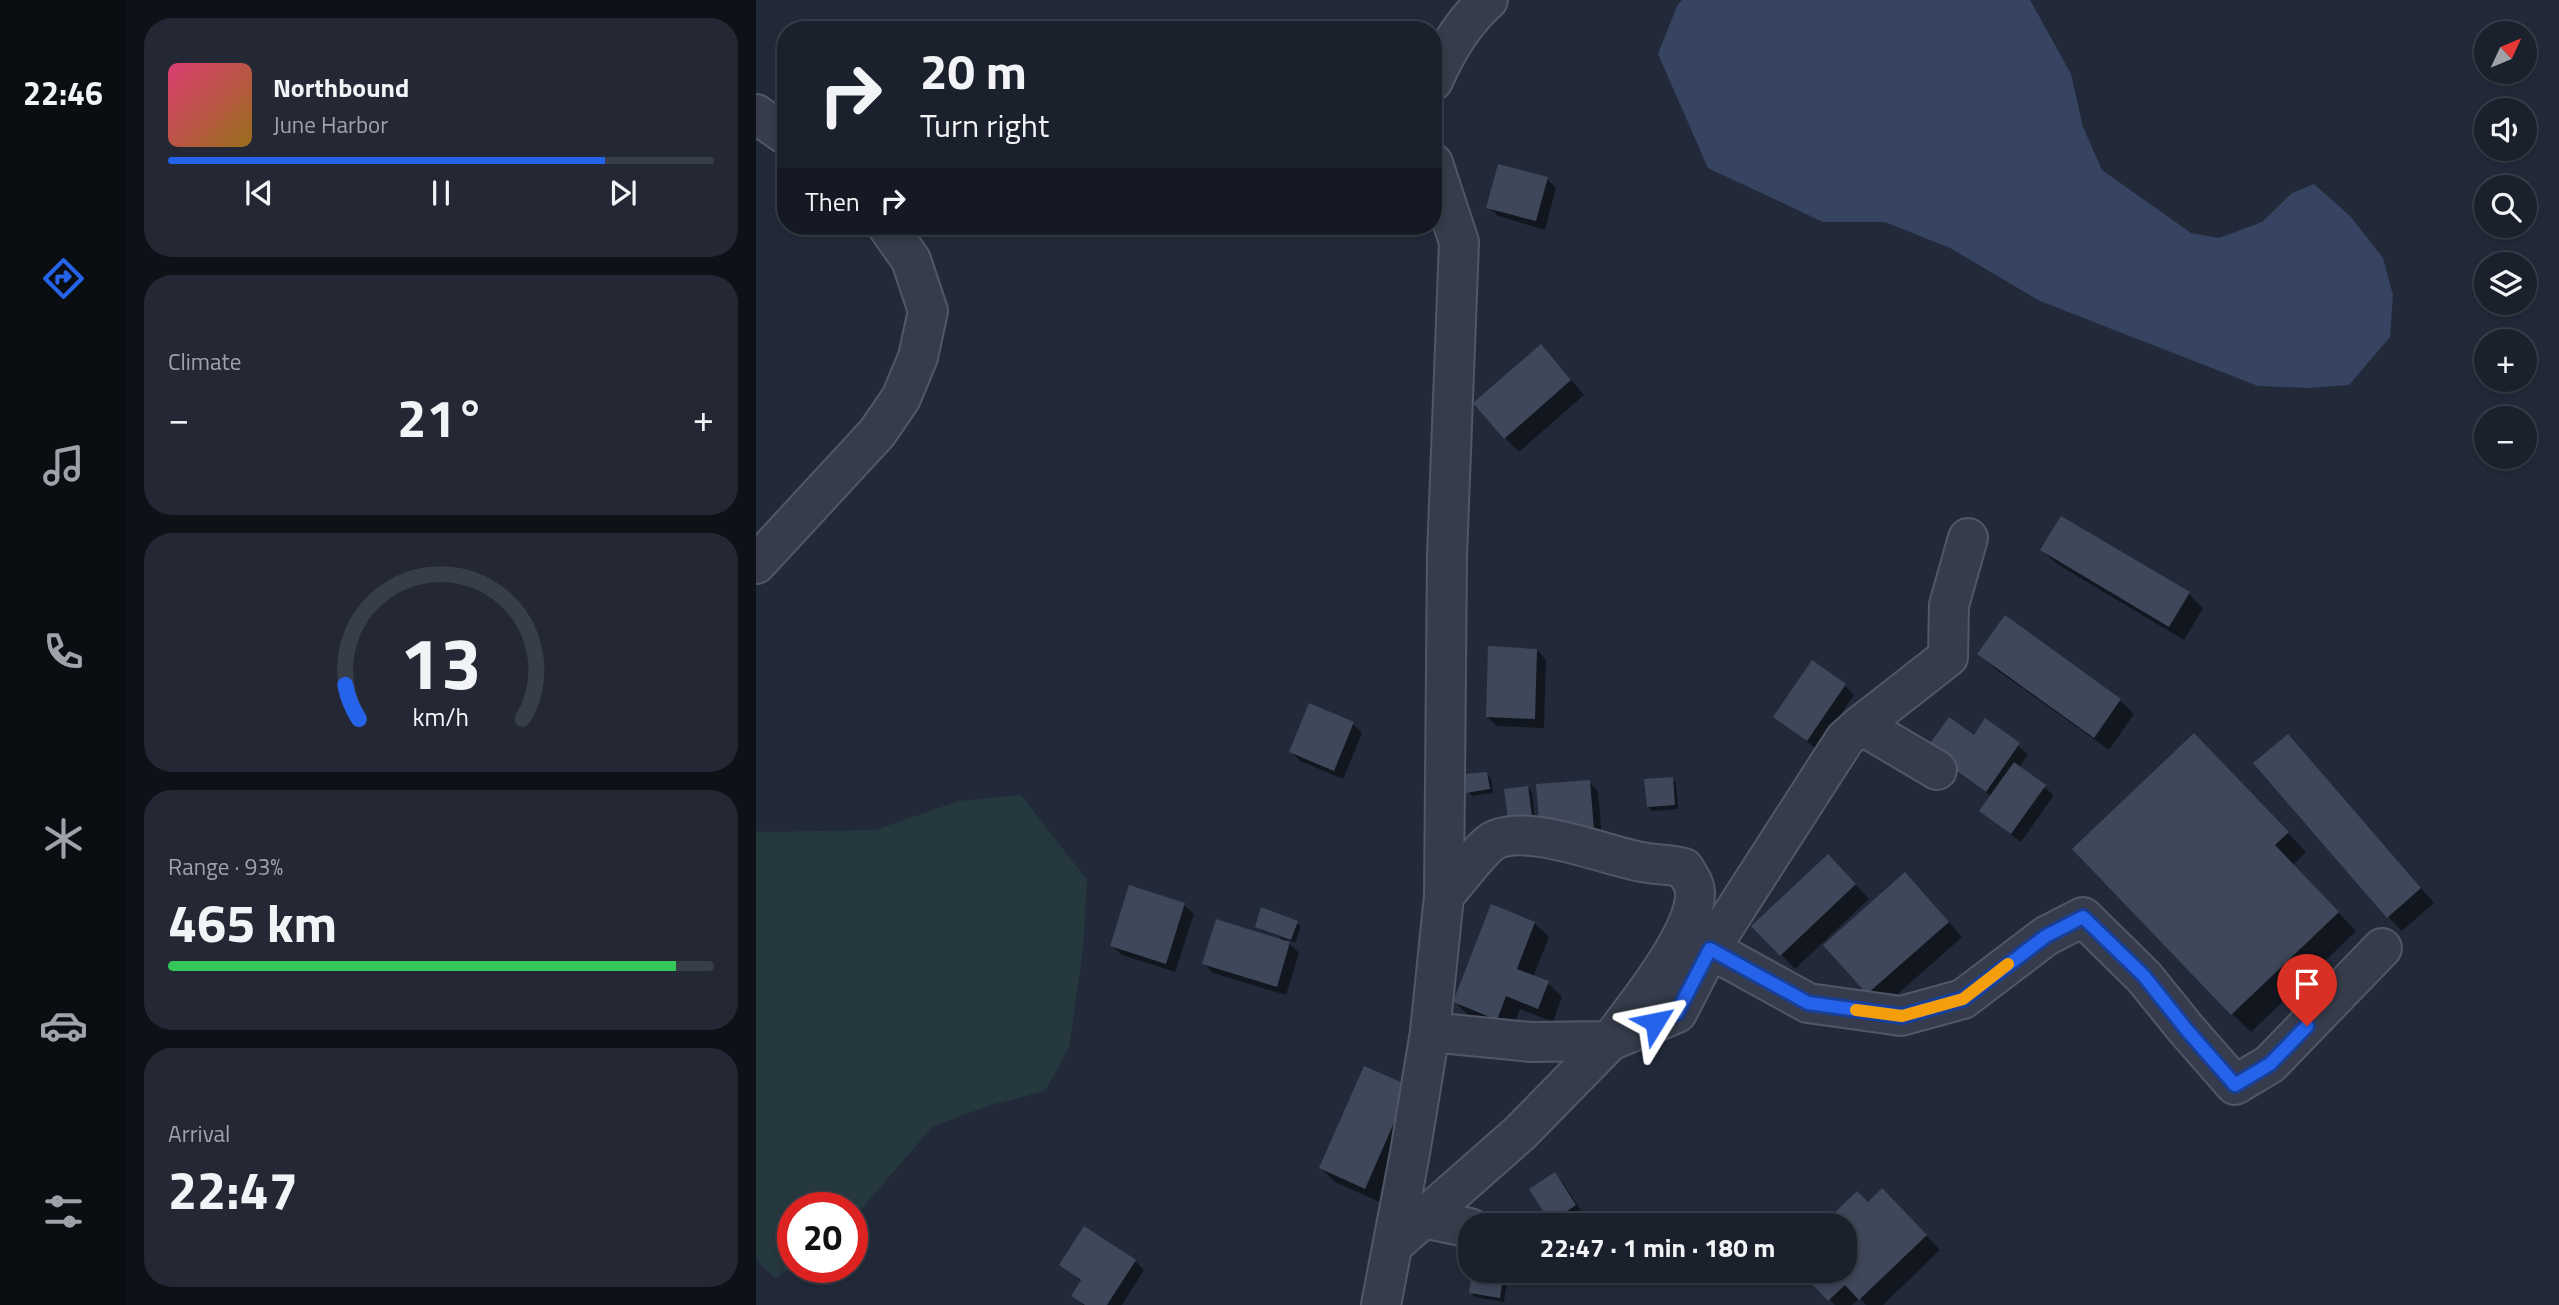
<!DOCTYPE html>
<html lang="en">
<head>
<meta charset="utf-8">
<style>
	:root { --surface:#1a202c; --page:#232834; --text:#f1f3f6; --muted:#9fa3a9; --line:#383e48; --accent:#2563eb }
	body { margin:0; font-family:"Titillium Web",sans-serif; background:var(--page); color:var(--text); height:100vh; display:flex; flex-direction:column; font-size:26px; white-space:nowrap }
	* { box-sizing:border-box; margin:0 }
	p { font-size:23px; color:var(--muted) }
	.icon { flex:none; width:38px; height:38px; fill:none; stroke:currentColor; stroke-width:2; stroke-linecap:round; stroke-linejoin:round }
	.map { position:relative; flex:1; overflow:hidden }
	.side { display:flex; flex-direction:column; gap:18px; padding:18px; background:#0e1218; width:630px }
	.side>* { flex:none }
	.banner { position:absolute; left:21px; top:21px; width:665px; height:214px; border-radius:28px; box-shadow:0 4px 10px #0003,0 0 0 2px var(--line); background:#1a202c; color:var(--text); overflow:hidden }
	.needle { width:46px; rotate:46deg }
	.buttons { position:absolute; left:1718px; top:21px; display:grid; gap:14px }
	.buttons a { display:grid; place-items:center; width:63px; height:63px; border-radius:50%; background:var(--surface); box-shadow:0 4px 10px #0003,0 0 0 2px var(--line); font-size:35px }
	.speed { position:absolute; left:21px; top:1192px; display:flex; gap:14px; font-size:35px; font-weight:700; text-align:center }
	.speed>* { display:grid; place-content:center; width:91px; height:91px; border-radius:50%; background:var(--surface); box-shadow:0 4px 10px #0003,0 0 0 2px var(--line); line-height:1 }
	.speed .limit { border:10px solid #d22; background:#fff; color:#111 }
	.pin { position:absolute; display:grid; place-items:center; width:60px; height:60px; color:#fff; margin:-72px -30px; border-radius:50% 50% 50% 0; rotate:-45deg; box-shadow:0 0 7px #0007 }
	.pin .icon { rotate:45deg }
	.me { position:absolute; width:77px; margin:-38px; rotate:55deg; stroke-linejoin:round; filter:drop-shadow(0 0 5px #0008) }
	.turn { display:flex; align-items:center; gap:24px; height:147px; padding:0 28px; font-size:32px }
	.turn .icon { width:91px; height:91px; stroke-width:2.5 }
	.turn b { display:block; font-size:49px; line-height:60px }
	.then { display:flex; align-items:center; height:66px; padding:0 28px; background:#0003; gap:14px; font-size:26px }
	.big { font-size:52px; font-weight:700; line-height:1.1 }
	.side .tile { flex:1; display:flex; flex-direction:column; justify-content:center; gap:10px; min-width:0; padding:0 24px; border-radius:28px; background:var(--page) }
	.side .dial { align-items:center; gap:0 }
	.dial svg { height:182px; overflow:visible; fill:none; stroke:var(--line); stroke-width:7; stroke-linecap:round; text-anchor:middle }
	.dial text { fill:var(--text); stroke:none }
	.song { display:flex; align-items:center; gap:21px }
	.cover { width:84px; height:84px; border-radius:10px; background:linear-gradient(135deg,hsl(340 70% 55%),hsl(40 70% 35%)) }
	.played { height:7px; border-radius:4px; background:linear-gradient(90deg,var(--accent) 80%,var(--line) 80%) }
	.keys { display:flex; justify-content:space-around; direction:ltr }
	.heat { display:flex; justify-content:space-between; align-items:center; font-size:38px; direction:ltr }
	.charge { height:10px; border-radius:5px; background:linear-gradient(90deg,#34c759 93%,var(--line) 0) }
	.trip { position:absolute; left:702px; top:1213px; width:399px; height:70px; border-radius:28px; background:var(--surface); box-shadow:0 4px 10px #0003,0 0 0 2px var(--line); font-weight:700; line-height:70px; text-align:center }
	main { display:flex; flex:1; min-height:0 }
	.tabs { display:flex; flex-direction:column; width:126px; justify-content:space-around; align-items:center; background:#0a0d12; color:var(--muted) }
	.tabs .icon { width:49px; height:49px }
	.tabs .active { color:var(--accent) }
	.tabs b { font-size:32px; color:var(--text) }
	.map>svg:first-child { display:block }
	.green { fill:#25383d }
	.water { fill:#364361 }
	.shadow { fill:#0007 }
	.building { fill:#3e485a }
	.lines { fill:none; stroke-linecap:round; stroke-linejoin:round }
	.minor-casing { stroke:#515766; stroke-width:42 }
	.minor { stroke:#363c4b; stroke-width:38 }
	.route-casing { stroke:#184099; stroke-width:18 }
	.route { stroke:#2563eb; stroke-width:12 }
	.slow { stroke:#f59e0b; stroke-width:12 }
</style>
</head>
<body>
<main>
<nav class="tabs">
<b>22:46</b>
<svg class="icon active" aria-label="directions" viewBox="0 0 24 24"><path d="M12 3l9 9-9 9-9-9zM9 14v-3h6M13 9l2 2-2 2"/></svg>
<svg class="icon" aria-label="music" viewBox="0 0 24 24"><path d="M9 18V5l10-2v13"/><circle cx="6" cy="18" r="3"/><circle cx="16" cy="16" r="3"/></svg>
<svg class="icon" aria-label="phone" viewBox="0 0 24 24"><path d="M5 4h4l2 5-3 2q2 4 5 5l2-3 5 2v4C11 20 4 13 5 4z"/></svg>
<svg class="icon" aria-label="climate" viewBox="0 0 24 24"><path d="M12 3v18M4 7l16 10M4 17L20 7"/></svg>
<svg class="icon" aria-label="car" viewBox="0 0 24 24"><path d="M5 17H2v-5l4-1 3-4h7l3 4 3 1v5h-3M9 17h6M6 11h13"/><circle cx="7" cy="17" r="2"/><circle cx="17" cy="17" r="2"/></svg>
<svg class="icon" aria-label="filters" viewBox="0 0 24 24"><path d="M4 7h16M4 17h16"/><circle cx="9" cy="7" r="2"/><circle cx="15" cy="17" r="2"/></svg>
</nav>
<section class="side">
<div class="tile">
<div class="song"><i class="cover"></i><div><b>Northbound</b><p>June Harbor</p></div></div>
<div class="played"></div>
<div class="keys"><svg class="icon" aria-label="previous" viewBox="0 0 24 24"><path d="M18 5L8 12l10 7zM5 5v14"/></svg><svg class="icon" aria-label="pause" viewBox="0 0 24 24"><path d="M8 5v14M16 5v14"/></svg><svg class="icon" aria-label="next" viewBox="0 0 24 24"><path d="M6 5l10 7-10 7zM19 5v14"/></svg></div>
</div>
<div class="tile"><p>Climate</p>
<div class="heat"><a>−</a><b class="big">21°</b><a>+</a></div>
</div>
<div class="tile dial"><svg viewBox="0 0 100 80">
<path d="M14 69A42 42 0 1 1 86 69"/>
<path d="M14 69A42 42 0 0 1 8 54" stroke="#2563eb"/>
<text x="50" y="56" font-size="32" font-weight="700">13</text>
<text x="50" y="72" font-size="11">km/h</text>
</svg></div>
<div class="tile"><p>Range · 93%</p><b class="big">465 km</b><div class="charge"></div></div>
<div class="tile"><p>Arrival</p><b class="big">22:47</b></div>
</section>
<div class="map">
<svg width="1803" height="1305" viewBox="0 0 1803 1305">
	<rect width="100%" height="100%" fill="#222a3a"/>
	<polygon class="green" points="265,795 331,880 327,949 313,1048 289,1091 238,1104 177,1126 96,1220 96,1208 37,1208 37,1267 19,1278 0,1260 0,832 119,830 203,801"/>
	<polygon class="water" points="926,0 1274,0 1315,74 1327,127 1346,170 1435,233 1463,238 1506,222 1536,193 1558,184 1594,216 1627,258 1637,295 1634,337 1593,385 1552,388 1502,386 1284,301 1194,248 1129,222 1067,222 952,168 902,54 921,6"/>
	<g class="shadow">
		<polygon points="791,179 800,188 789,230 742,216 732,207"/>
		<polygon points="261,226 329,226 271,237"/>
		<polygon points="799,361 828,395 763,452 749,438"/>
		<polygon points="1286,550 1433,594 1447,608 1428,640 1301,564"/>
		<polygon points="1249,618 1364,700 1378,714 1353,750 1238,668 1224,654"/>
		<polygon points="781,650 790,660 788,728 741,726 731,717"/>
		<polygon points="1089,685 1098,695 1061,749 1019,717"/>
		<polygon points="1230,721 1272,754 1263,768 1298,795 1265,842 1225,811 1235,796 1182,758 1218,737"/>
		<polygon points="597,724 606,733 587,779 544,761 535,752"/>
		<polygon points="1532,736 1678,903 1646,931 1632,917"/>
		<polygon points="1456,754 1550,852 1537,865 1600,931 1495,1032 1476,1014"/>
		<polygon points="730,773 735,778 737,793 716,796 712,792"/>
		<polygon points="916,778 920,783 922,809 896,811 892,807"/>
		<polygon points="833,782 842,791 846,839 785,833"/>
		<polygon points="772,788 776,792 780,828 758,831"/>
		<polygon points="1086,870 1113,899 1039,969 998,926"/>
		<polygon points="1163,888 1206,937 1127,1007 1113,993"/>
		<polygon points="428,905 438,914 419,972 366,955 356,946"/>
		<polygon points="541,923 545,927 539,943 529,939 543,953 530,995 457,973 448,963 524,940 525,937 505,930 501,926"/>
		<polygon points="778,923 793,937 777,977 792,983 806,997 797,1022 764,1009 755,1033 713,1016 699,1002"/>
		<polygon points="609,1068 668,1102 624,1202 579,1182 565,1168"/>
		<polygon points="799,1174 808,1184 828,1215 812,1225 799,1225 795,1221"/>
		<polygon points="1126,1190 1184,1250 1127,1305 1110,1305 1104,1298 1096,1305 1079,1305 1046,1270 1088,1270 1088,1225 1068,1225 1112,1204"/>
		<polygon points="379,1261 388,1270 366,1305 327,1305 317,1295 326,1282 305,1265"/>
		<polygon points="718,1270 752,1272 748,1302 719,1297 715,1293"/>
	</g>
	<g class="building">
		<polygon points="742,164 792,177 780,221 730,208"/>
		<polygon points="785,344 815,380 748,439 717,403"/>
		<polygon points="1305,516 1434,592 1413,627 1284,550"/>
		<polygon points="1249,615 1365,699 1338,738 1221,654"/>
		<polygon points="732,646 781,649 779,719 730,717"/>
		<polygon points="1056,660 1090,684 1051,741 1017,717"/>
		<polygon points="553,703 598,722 578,771 533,752"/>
		<polygon points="1193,717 1218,735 1229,718 1264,743 1230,792 1170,749"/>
		<polygon points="1438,733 1533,832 1519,845 1583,912 1475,1015 1316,849"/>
		<polygon points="1532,734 1665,888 1631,918 1497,763"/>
		<polygon points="1258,762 1290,785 1255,834 1223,811"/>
		<polygon points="731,772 734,789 710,793 708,774"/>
		<polygon points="917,777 919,805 891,807 888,779"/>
		<polygon points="834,780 838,830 784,834 780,784"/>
		<polygon points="772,786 777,824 753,827 748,789"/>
		<polygon points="1072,854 1100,884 1024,956 995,926"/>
		<polygon points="1149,872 1193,922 1111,994 1067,945"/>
		<polygon points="373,885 429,903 410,964 354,946"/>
		<polygon points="735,904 779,922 761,969 793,981 782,1009 750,996 741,1020 697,1002"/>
		<polygon points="505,907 542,921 535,940 499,927"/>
		<polygon points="460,919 534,942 521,987 446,964"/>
		<polygon points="608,1066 654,1086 609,1189 563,1168"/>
		<polygon points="799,1172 820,1205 794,1222 773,1189"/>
		<polygon points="1126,1188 1171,1235 1103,1300 1089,1285 1072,1301 1043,1270 1088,1270 1088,1225 1066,1225 1101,1191 1112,1202"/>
		<polygon points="328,1226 380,1260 351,1305 329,1305 315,1296 325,1280 303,1265"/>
		<polygon points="716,1270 748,1270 744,1298 713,1293"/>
	</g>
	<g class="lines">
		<defs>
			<g id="minor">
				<path d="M677,81C690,51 707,22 732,0"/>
				<polyline points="0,114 30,135"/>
				<polyline points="0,564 121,433 145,398 162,357 172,311 155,260 131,226"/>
				<polyline points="1105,725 1192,657 1193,605 1212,538"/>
				<polyline points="954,949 1089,739 1105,725 1181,770"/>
				<path d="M674,1032L775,1042L854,1041C879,1008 941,932 939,892C939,884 932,875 928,868C913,864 900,865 886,862C850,856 765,820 734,843C720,855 701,881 688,896"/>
				<polyline points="667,1218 714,1228"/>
				<polyline points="637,1245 764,1133 854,1041 921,1013 954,949 1052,1003 1145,1016 1207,999 1290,936 1327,917 1388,977 1430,1029 1479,1085 1514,1064 1626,948"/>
				<polyline points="625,1305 654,1153 674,1032 688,896 691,556 703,242 677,163"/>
			</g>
		</defs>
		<use href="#minor" class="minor-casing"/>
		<use href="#minor" class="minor"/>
	</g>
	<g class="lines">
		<defs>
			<polyline id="route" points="899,1022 921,1013 954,949 1052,1003 1146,1016 1207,999 1290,936 1327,917 1388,976 1430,1029 1479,1085 1514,1064 1551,1026"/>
		</defs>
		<use href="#route" class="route-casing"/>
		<use href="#route" class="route"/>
		<polyline class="slow" points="1100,1010 1146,1016 1207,999 1252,964"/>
	</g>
</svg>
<div class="buttons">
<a><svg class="needle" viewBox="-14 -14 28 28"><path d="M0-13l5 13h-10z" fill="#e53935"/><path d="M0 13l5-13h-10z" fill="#9fa3a9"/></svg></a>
<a><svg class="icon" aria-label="sound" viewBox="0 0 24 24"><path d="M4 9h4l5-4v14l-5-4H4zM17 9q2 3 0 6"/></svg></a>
<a><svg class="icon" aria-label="search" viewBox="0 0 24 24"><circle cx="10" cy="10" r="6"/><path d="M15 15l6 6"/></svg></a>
<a><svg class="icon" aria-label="layers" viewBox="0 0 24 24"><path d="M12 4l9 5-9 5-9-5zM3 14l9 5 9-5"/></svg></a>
<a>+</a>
<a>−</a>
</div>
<div class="speed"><div class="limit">20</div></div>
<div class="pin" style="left:1551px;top:1026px;background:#d93025"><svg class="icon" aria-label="arrive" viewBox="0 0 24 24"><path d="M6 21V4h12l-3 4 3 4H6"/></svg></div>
<svg class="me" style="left:899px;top:1022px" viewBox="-20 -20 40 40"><path d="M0-17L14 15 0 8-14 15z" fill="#2563eb" stroke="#fff" stroke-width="4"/></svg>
<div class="trip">22:47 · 1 min · 180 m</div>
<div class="banner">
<div class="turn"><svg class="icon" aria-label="right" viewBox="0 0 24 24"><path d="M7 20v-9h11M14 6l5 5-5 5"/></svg><div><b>20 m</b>Turn right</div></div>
<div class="then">Then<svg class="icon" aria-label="right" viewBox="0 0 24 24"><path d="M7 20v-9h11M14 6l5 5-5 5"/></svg></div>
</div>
</div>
</main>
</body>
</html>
